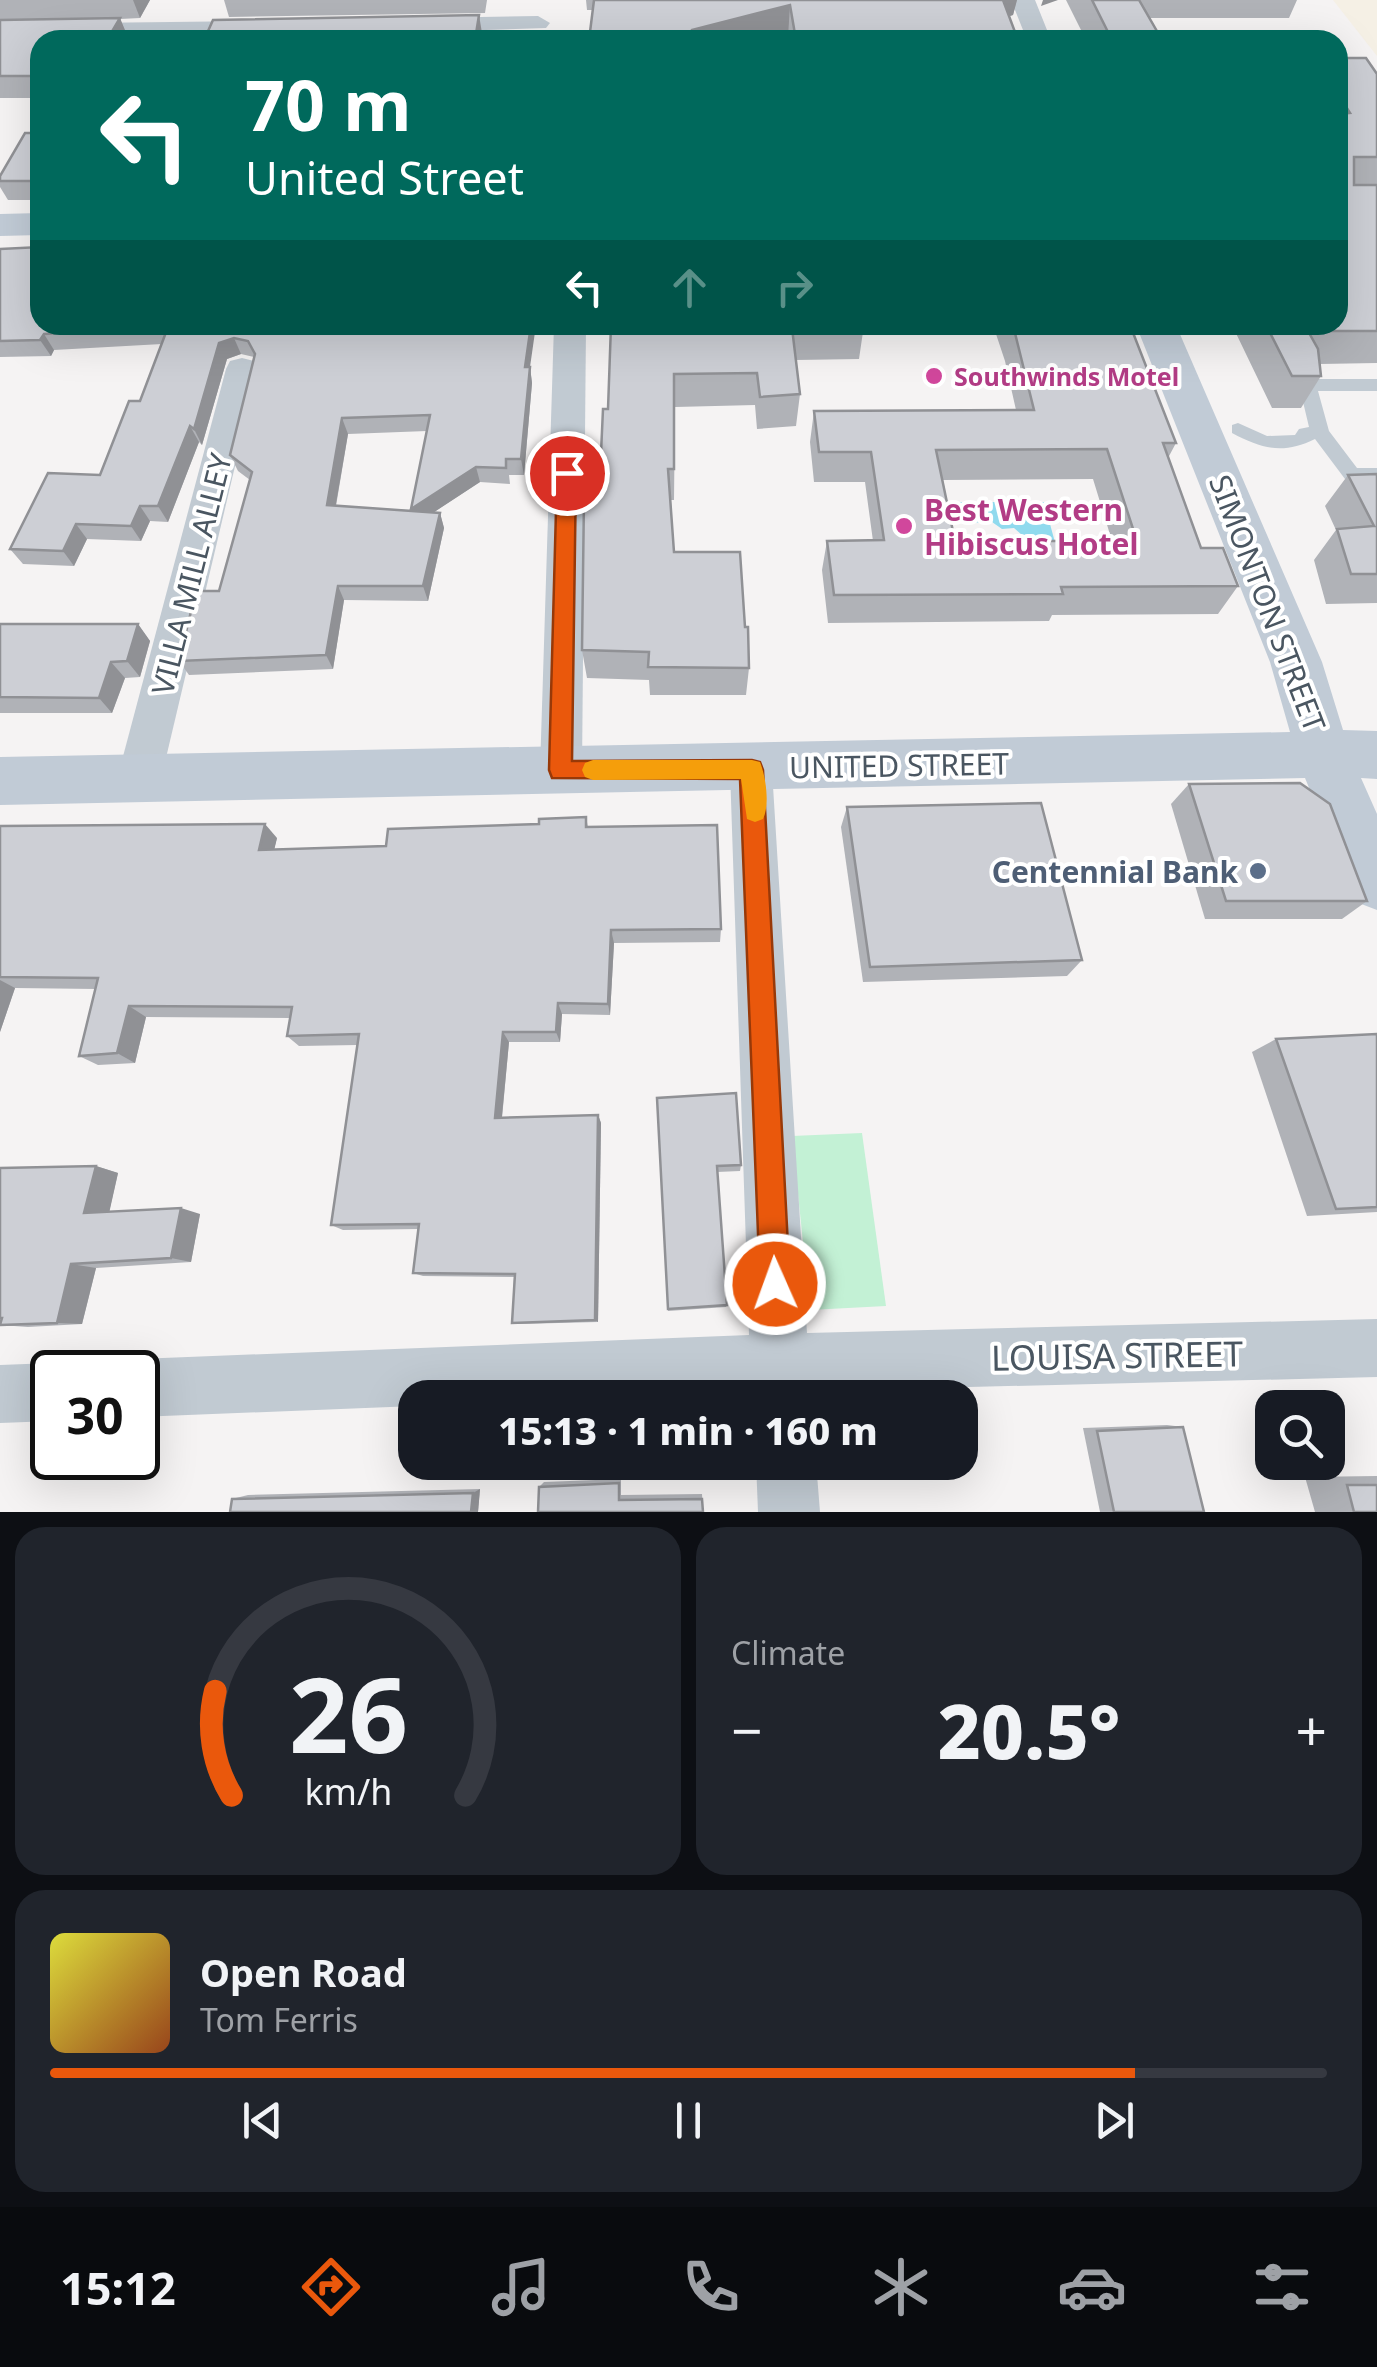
<!DOCTYPE html>
<html lang="en">
<head>
<meta charset="utf-8">
<style>
	:root { --surface:#171b24; --page:#20242c; --text:#f1f3f6; --muted:#9ea1a6; --line:#363941; --accent:#ea580c }
	body { margin:0; font-family:"Noto Sans",sans-serif; background:var(--page); color:var(--text); height:100vh; display:flex; flex-direction:column; font-size:38px; white-space:nowrap }
	* { box-sizing:border-box; margin:0 }
	p { font-size:32px; color:var(--muted) }
	.icon { flex:none; width:55px; height:55px; fill:none; stroke:currentColor; stroke-width:2; stroke-linecap:round; stroke-linejoin:round }
	.map { position:relative; height:1512px; overflow:hidden }
	.details { display:flex; flex-direction:column; gap:15px; padding:15px; background:#0d0f14; flex:1 }
	.details>* { flex:none }
	.banner { position:absolute; left:30px; top:30px; width:1318px; height:305px; border-radius:30px; box-shadow:0 10px 40px #0002; background:#00695c; color:#fff; overflow:hidden }
	.tools { position:absolute; left:1255px; top:1390px; display:grid; gap:20px }
	.tools a { display:grid; place-items:center; width:90px; height:90px; border-radius:20px; background:var(--surface); box-shadow:0 10px 40px #0002; font-size:50px }
	.speed { position:absolute; left:30px; top:1350px; display:flex; gap:20px; font-size:50px; font-weight:700; text-align:center }
	.speed>* { display:grid; place-content:center; width:130px; height:130px; border-radius:50%; background:var(--surface); box-shadow:0 10px 40px #0002; line-height:1 }
	.speed .limit { border:5px solid #111; border-radius:15px; background:#fff; color:#111 }
	.pin { position:absolute; display:grid; place-items:center; width:85px; height:85px; color:#fff; margin:-42px; border:5px solid #fff; border-radius:50%; box-shadow:0 2px 10px #0007 }
	.me { position:absolute; width:110px; margin:-55px; rotate:358deg; stroke-linejoin:round; filter:drop-shadow(0 0 8px #0008) }
	.turn { display:flex; align-items:center; gap:35px; height:210px; padding:0 50px; font-size:45px }
	.turn .icon { width:130px; height:130px; stroke-width:2.5 }
	.turn b { display:block; font-size:70px; line-height:85px }
	.lanes { display:flex; align-items:center; height:95px; padding:0 50px; background:#0003; justify-content:center; gap:50px; direction:ltr }
	.lanes .off { opacity:.35 }
	.big { font-size:75px; font-weight:800; line-height:1.1 }
	.details .widget { flex:1; display:flex; flex-direction:column; justify-content:center; gap:15px; min-width:0; padding:0 35px; border-radius:30px; background:var(--page) }
	.details .dial { align-items:center; gap:0 }
	.dial svg { height:260px; overflow:visible; fill:none; stroke:var(--line); stroke-width:7; stroke-linecap:round; text-anchor:middle }
	.dial text { fill:var(--text); stroke:none }
	.song { display:flex; align-items:center; gap:30px }
	.cover { width:120px; height:120px; border-radius:15px; background:linear-gradient(135deg,hsl(60 70% 55%),hsl(20 70% 35%)) }
	.played { height:10px; border-radius:5px; background:linear-gradient(90deg,var(--accent) 85%,var(--line) 85%) }
	.keys { display:flex; justify-content:space-around; direction:ltr }
	.heat { display:flex; justify-content:space-between; align-items:center; font-size:55px; direction:ltr }
	.details .tiles { flex:1; display:grid; gap:15px; grid-template-columns:1fr 1fr }
	.widget:last-child { grid-column:span 2 }
	.trip { position:absolute; left:398px; top:1380px; width:580px; height:100px; border-radius:30px; background:var(--surface); box-shadow:0 10px 40px #0002; font-weight:800; line-height:100px; text-align:center }
	.menu { display:flex; height:160px; justify-content:space-around; align-items:center; background:#090b0e; color:var(--muted) }
	.menu .icon { width:70px; height:70px }
	.menu .selected { color:var(--accent) }
	.menu b { font-size:45px; color:var(--text) }
	.map>svg:first-child { display:block }
	.green { fill:#c3f1d5 }
	.sand { fill:#f5f0e5 }
	.water { fill:#90daee }
	.lines { fill:none; stroke-linecap:round; stroke-linejoin:round }
	.lane { fill:#c1cad2; fill-rule:evenodd }
	.street { fill:#c1cad2; fill-rule:evenodd }
	.secondary { fill:#c1cbd6; fill-rule:evenodd }
	.wall { fill:#b0b2b7; fill-rule:evenodd }
	.shaded-wall { fill:#909195 }
	.building { fill:#cdcfd5; stroke:#909195; stroke-width:2.5; fill-rule:evenodd }
	.route { fill:#ea580c; stroke:#983908; stroke-width:2.5 }
	.slow { fill:#f59e0b }
	.hotel-dot { fill:#d1479c; stroke:#fff; stroke-width:4 }
	.service-dot { fill:#5c6f8a; stroke:#fff; stroke-width:4 }
	.labels { text-anchor:middle; dominant-baseline:central; stroke-width:8; stroke-linejoin:round; paint-order:stroke }
	.far-hotel-label { font-size:25px; font-weight:bold; fill:#b23c85; stroke:#fff; text-anchor:start }
	.hotel-label { font-size:30px; font-weight:bold; fill:#b23c85; stroke:#fff; text-anchor:start }
	.street-label { font-size:30px; fill:#4a5661; stroke:#fff }
	.service-label { font-size:30px; font-weight:bold; fill:#4e5e75; stroke:#fff; text-anchor:end }
	.near-street-label { font-size:35px; fill:#4a5661; stroke:#fff }
</style>
</head>
<body>
<div class="map">
<svg width="1377" height="1512" viewBox="0 0 1377 1512">
	<rect width="100%" height="100%" fill="#f5f3f3"/>
	<polygon class="green" points="862,1133 886,1306 810,1310 792,1136"/>
	<polygon class="sand" points="1334,0 1377,0 1377,56 1333,0"/>
	<polygon class="water" points="958,502 1044,502 1056,546 1025,547 1022,535 1014,528 1002,529 992,522 962,523"/>
	<g class="lines">
		<path class="lane" d="M1308,379H1377V391H1318L1329,431L1357,468H1377V482L1345,479L1315,439C1284,454 1264,450 1232,433V425L1238,423L1267,436L1295,435L1299,429L1309,427L1299,385Z"/>
		<g class="street">
			<polygon points="1011,0 1035,0 1051,40 1027,40"/>
			<polygon points="538,16 550,23 546,28 423,32 411,25 423,18"/>
			<polygon points="267,21 275,23 279,28 275,33 0,38 0,24"/>
			<polygon points="554,325 586,325 582,771 576,784 561,790 546,784 540,771"/>
			<polygon points="242,358 254,361 258,369 161,779 154,792 139,798 124,792 117,779 226,369 230,361"/>
			<polygon points="751,751 766,757 772,770 807,1333 1377,1319 1377,1377 810,1391 810,1398 752,1398 751,1393 415,1398 415,1406 138,1417 138,1372 115,1372 117,1367 138,1359 749,1335 730,770 736,757"/>
			<polygon points="52,1363 73,1372 52,1372 52,1421 0,1423 0,1365"/>
			<polygon points="756,1462 816,1462 820,1512 758,1512"/>
		</g>
		<g class="secondary">
			<polygon points="40,213 40,235 0,236 0,214"/>
			<polygon points="1136,325 1176,325 1322,662 1343,730 1377,731 1377,779 1361,778 1377,814 1377,910 1356,902 1305,778 0,805 0,757 1290,732 1270,662"/>
		</g>
	</g>
	<g class="wall">
		<polygon points="0,0 150,0 140,18 120,19 129,39 40,40 40,98 0,98"/>
		<polygon points="224,0 487,0 485,13 229,17"/>
		<polygon points="586,0 1017,0 1013,15 1009,16 1018,40 788,40 788,37 778,40 589,40 593,10 587,10"/>
		<polygon points="1066,0 1297,0 1289,18 1150,18 1162,40 1086,40"/>
		<polygon points="1338,58 1377,74 1377,363 1320,364 1321,376 1301,408 1272,408 1232,325 1338,325"/>
		<polygon points="40,133 40,200 8,200 0,187 0,176"/>
		<path d="M0,249L40,325H316L315,327L530,367L532,383L524,475H509L510,484L480,482L434,512L440,513L444,528L428,601L344,600L333,669L189,675L179,661L219,591L250,480L238,471L230,455L254,357L241,354L227,359L202,445L199,442L168,522L150,521L141,541L87,539L74,566L23,564L10,549L100,475L140,401L162,344L54,350L51,356L0,357ZM427,431L412,511L336,506L348,434Z"/>
		<polygon points="611,325 864,325 859,359 796,360 800,394 796,426 757,429 755,405 675,407 674,500 671,500 674,552 745,627 749,668 746,695 650,695 649,680 587,678 582,650 608,409"/>
		<path d="M993,325H1130L1176,443L1168,458L1201,548L1238,586L1218,614L1052,615L1049,621L828,623L822,570L827,541H873L865,482H814L810,442L814,411L1016,410L1005,361ZM1093,479L1112,541H955L943,480Z"/>
		<polygon points="1377,474 1377,603 1326,604 1314,560 1336,530 1325,506 1348,475"/>
		<polygon points="0,624 138,624 150,641 140,677 125,678 112,713 0,713"/>
		<polygon points="1189,784 1367,901 1342,919 1205,919 1171,804"/>
		<polygon points="847,807 1082,960 1067,976 863,982 841,827"/>
		<polygon points="586,817 588,827 721,929 720,942 614,943 610,1015 562,1014 560,1042 509,1042 502,1118 598,1115 601,1123 598,1322 519,1324 512,1323 514,1277 423,1276 413,1273 419,1229 343,1230 331,1225 357,1045 299,1046 287,1036 290,1018 146,1017 135,1063 98,1065 79,1056 96,989 15,988 0,1032 0,826 277,838 274,849 386,846"/>
		<polygon points="1377,1034 1377,1212 1307,1216 1252,1052 1276,1039"/>
		<polygon points="657,1098 741,1165 740,1171 717,1172 727,1305 726,1307 668,1311 668,1309"/>
		<polygon points="96,1166 118,1173 109,1212 200,1214 191,1262 96,1268 82,1324 28,1327 0,1325 0,1168"/>
		<polygon points="1167,1425 1183,1427 1204,1512 1100,1512 1083,1428"/>
		<polygon points="1377,1476 1377,1512 1315,1512 1305,1477"/>
		<polygon points="621,1479 621,1495 702,1494 703,1512 539,1487 544,1482"/>
		<polygon points="480,1489 478,1512 232,1499 248,1495"/>
	</g>
	<g class="shaded-wall">
		<polygon points="133,0 150,0 140,18"/>
		<polygon points="997,0 1017,0 1013,15 992,22"/>
		<polygon points="1043,0 1058,0 1041,6"/>
		<polygon points="790,5 788,37 778,40 692,40 692,30"/>
		<polygon points="479,15 482,33 481,40 475,40"/>
		<polygon points="120,18 129,40 107,40"/>
		<polygon points="531,325 536,325 530,367 532,383 524,475 521,459 525,367"/>
		<polygon points="44,334 54,350 51,356 40,340"/>
		<polygon points="234,338 241,354 227,359 202,445 194,429 219,343"/>
		<polygon points="342,418 348,434 333,521 327,505"/>
		<polygon points="190,426 199,442 168,522 158,506"/>
		<polygon points="476,467 480,482 416,524 411,509"/>
		<polygon points="140,506 150,521 141,541 131,526"/>
		<polygon points="440,513 444,528 428,601 423,586"/>
		<polygon points="76,524 87,539 74,566 63,551"/>
		<polygon points="338,586 344,600 333,669 326,655"/>
		<polygon points="138,624 150,641 140,677 127,661"/>
		<polygon points="111,662 125,678 112,713 99,698"/>
		<polygon points="265,824 277,838 271,864 259,850"/>
		<polygon points="611,930 614,943 610,1015 608,1004"/>
		<polygon points="0,980 15,988 0,1032"/>
		<polygon points="558,1003 562,1014 560,1042 556,1032"/>
		<polygon points="129,1006 146,1017 135,1063 117,1053"/>
		<polygon points="503,1032 509,1042 501,1126 495,1118"/>
		<polygon points="598,1115 601,1123 598,1322 595,1320"/>
		<polygon points="96,1166 118,1173 108,1218 84,1213"/>
		<polygon points="181,1208 200,1214 191,1262 171,1258"/>
		<polygon points="71,1264 96,1268 82,1324 57,1323"/>
		<polygon points="480,1489 478,1512 471,1512 473,1493"/>
	</g>
	<g class="building">
		<polygon points="594,0 1003,0 1018,40 796,40 790,5 692,30 692,40 589,40"/>
		<polygon points="1092,0 1139,0 1162,40 1112,40"/>
		<polygon points="479,15 475,40 204,40 213,20"/>
		<polygon points="120,18 107,40 40,40 40,76 0,76 0,20"/>
		<polygon points="1338,58 1366,58 1377,74 1377,157 1354,157 1354,185 1377,185 1377,331 1308,331 1318,349 1321,376 1292,376 1266,325 1338,325 1338,114 1350,113 1338,94"/>
		<polygon points="25,133 40,133 40,178 38,181 0,181 0,176"/>
		<polygon points="40,247 38,255 40,255 40,325 305,325 304,327 378,325 531,325 525,367 530,367 521,459 506,459 506,468 476,467 411,509 430,415 342,418 327,505 440,513 423,586 338,586 326,655 179,661 196,591 219,591 252,472 230,455 255,354 248,341 234,338 219,343 194,429 190,426 158,506 140,506 131,526 76,524 63,551 10,549 48,473 100,475 129,401 140,401 168,327 44,334 40,340 0,341 0,249"/>
		<polygon points="611,325 864,325 864,326 792,328 800,394 760,397 757,373 674,374 674,469 668,469 674,552 740,552 745,627 748,627 749,668 648,667 649,652 582,650 584,498 599,498 603,409 608,409"/>
		<path d="M1013,325H1130L1176,443H1163L1201,548H1223L1238,586L1061,587L1063,594L834,595L827,541L884,540L871,452H819L814,411L1034,410ZM1107,449L1137,541H955L936,450Z"/>
		<polygon points="1377,474 1377,574 1351,574 1337,529 1374,526 1348,475"/>
		<polygon points="0,624 138,624 127,661 111,662 99,698 0,697"/>
		<polygon points="1300,783 1330,804 1367,901 1226,901 1189,784"/>
		<polygon points="1041,803 1082,960 870,967 847,807"/>
		<polygon points="586,817 586,827 717,825 721,929 611,930 608,1004 558,1003 556,1032 503,1032 495,1118 598,1115 595,1320 512,1323 515,1274 413,1273 419,1224 331,1225 359,1034 287,1036 292,1007 129,1006 117,1053 79,1056 98,978 0,977 0,826 265,824 259,850 386,846 388,829 539,824 539,819"/>
		<polygon points="1377,1034 1377,1207 1336,1209 1276,1039"/>
		<polygon points="736,1093 741,1165 717,1166 727,1305 668,1309 657,1098"/>
		<polygon points="96,1166 84,1213 181,1208 171,1258 71,1264 57,1323 0,1325 2,1318 0,1318 0,1168"/>
		<polygon points="1183,1427 1204,1512 1114,1512 1097,1431"/>
		<polygon points="619,1483 619,1500 702,1499 703,1512 538,1512 539,1487"/>
		<polygon points="1347,1485 1377,1485 1377,1512 1354,1512"/>
		<polygon points="473,1493 471,1512 230,1512 232,1499"/>
	</g>
	<polygon class="route" points="567,466 576,473 572,761 752,760 760,762 763,770 790,1284 785,1294 775,1298 764,1294 760,1284 740,779 552,778 549,770 557,473"/>
	<path class="slow" d="M593,760H752L760,762C766,777 770,805 763,819L755,822L747,819L741,779L593,780L585,777L582,770L585,763Z"/>
	<g class="hotel-dot">
		<circle cx="934" cy="376" r="10"/>
		<circle cx="904" cy="526" r="10"/>
	</g>
	<circle class="service-dot" cx="1258" cy="871" r="10"/>
	<g class="labels">
		<g class="far-hotel-label">
			<text x="954" y="376">Southwinds Motel</text>
		</g>
		<g class="hotel-label">
			<text x="924" y="509">Best Western<tspan x="924" dy="34">Hibiscus Hotel</tspan></text>
		</g>
		<g class="street-label">
			<text transform="translate(191 574) rotate(-76)">VILLA MILL ALLEY</text>
			<text transform="translate(1268 603) rotate(69)">SIMONTON STREET</text>
			<text transform="translate(899 765) rotate(-1)">UNITED STREET</text>
		</g>
		<g class="service-label">
			<text x="1238" y="871">Centennial Bank</text>
		</g>
		<g class="near-street-label">
			<text transform="translate(1117 1355) rotate(-1)">LOUISA STREET</text>
		</g>
	</g>
</svg>
<div class="tools">
<a><svg class="icon" aria-label="search" viewBox="0 0 24 24"><circle cx="10" cy="10" r="6"/><path d="M15 15l6 6"/></svg></a>
</div>
<div class="speed"><div class="limit">30</div></div>
<div class="pin" style="left:567px;top:473px;background:#d93025"><svg class="icon" aria-label="arrive" viewBox="0 0 24 24"><path d="M6 21V4h12l-3 4 3 4H6"/></svg></div>
<svg class="me" style="left:775px;top:1284px" viewBox="-20 -20 40 40"><circle r="17" fill="#ea580c" stroke="#fff" stroke-width="3"/><path d="M0-11L8 9 0 5-8 9z" fill="#fff"/></svg>
<div class="trip">15:13 · 1 min · 160 m</div>
<div class="banner">
<div class="turn"><svg class="icon" aria-label="left" viewBox="0 0 24 24"><path d="M17 20v-9H6M10 6l-5 5 5 5"/></svg><div><b>70 m</b>United Street</div></div>
<div class="lanes"><svg class="icon" aria-label="left" viewBox="0 0 24 24"><path d="M17 20v-9H6M10 6l-5 5 5 5"/></svg><svg class="icon off" aria-label="ahead" viewBox="0 0 24 24"><path d="M12 20V5M6 11l6-6 6 6"/></svg><svg class="icon off" aria-label="right" viewBox="0 0 24 24"><path d="M7 20v-9h11M14 6l5 5-5 5"/></svg></div>
</div>
</div>
<section class="details">
<div class="tiles">
<div class="widget dial"><svg viewBox="0 0 100 80">
<path d="M14 69A42 42 0 1 1 86 69"/>
<path d="M14 69A42 42 0 0 1 9 37" stroke="#ea580c"/>
<text x="50" y="56" font-size="32" font-weight="700">26</text>
<text x="50" y="72" font-size="11">km/h</text>
</svg></div>
<div class="widget"><p>Climate</p>
<div class="heat"><a>−</a><b class="big">20.5°</b><a>+</a></div>
</div>
<div class="widget">
<div class="song"><i class="cover"></i><div><b>Open Road</b><p>Tom Ferris</p></div></div>
<div class="played"></div>
<div class="keys"><svg class="icon" aria-label="previous" viewBox="0 0 24 24"><path d="M18 5L8 12l10 7zM5 5v14"/></svg><svg class="icon" aria-label="pause" viewBox="0 0 24 24"><path d="M8 5v14M16 5v14"/></svg><svg class="icon" aria-label="next" viewBox="0 0 24 24"><path d="M6 5l10 7-10 7zM19 5v14"/></svg></div>
</div>
</div>
</section>
<nav class="menu">
<b>15:12</b>
<svg class="icon selected" aria-label="directions" viewBox="0 0 24 24"><path d="M12 3l9 9-9 9-9-9zM9 14v-3h6M13 9l2 2-2 2"/></svg>
<svg class="icon" aria-label="music" viewBox="0 0 24 24"><path d="M9 18V5l10-2v13"/><circle cx="6" cy="18" r="3"/><circle cx="16" cy="16" r="3"/></svg>
<svg class="icon" aria-label="phone" viewBox="0 0 24 24"><path d="M5 4h4l2 5-3 2q2 4 5 5l2-3 5 2v4C11 20 4 13 5 4z"/></svg>
<svg class="icon" aria-label="climate" viewBox="0 0 24 24"><path d="M12 3v18M4 7l16 10M4 17L20 7"/></svg>
<svg class="icon" aria-label="car" viewBox="0 0 24 24"><path d="M5 17H2v-5l4-1 3-4h7l3 4 3 1v5h-3M9 17h6M6 11h13"/><circle cx="7" cy="17" r="2"/><circle cx="17" cy="17" r="2"/></svg>
<svg class="icon" aria-label="filters" viewBox="0 0 24 24"><path d="M4 7h16M4 17h16"/><circle cx="9" cy="7" r="2"/><circle cx="15" cy="17" r="2"/></svg>
</nav>
</body>
</html>
